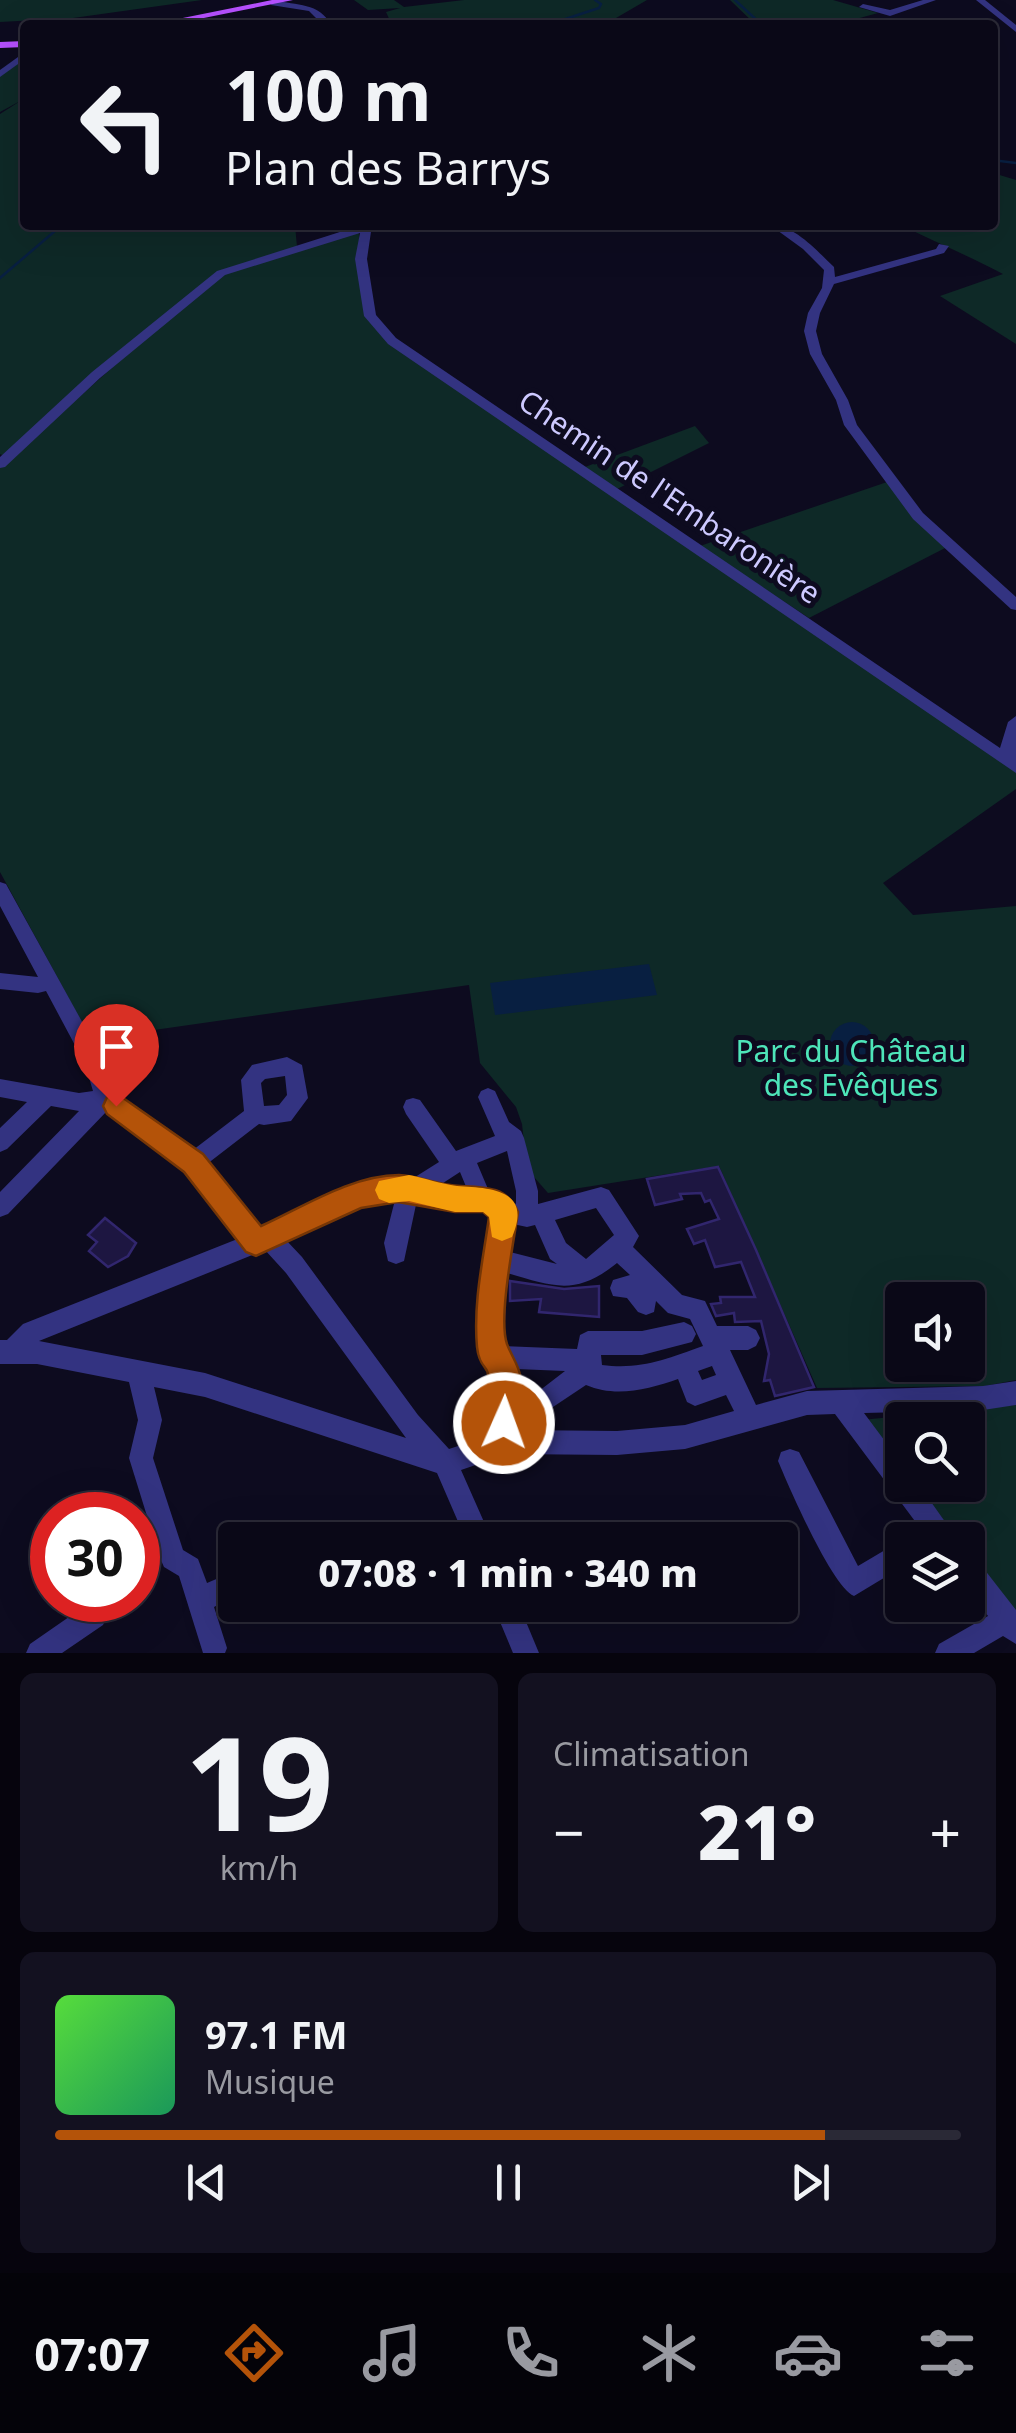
<!DOCTYPE html>
<html lang="fr">
<head>
<meta charset="utf-8">
<style>
	:root { --surface:#0a0817; --page:#131120; --text:#f1f3f6; --muted:#999aa1; --line:#2a2936; --accent:#b45309 }
	body { margin:0; font-family:"Noto Sans",sans-serif; background:var(--page); color:var(--text); height:100vh; display:flex; flex-direction:column; font-size:38px; white-space:nowrap }
	* { box-sizing:border-box; margin:0 }
	p { font-size:32px; color:var(--muted) }
	.icon { flex:none; width:55px; height:55px; fill:none; stroke:currentColor; stroke-width:2; stroke-linecap:round; stroke-linejoin:round }
	.map { position:relative; height:1653px; overflow:hidden }
	.drawer { display:flex; flex-direction:column; gap:20px; padding:20px; background:#06040d; flex:1 }
	.drawer>* { flex:none }
	.hud { position:absolute; left:20px; top:20px; width:978px; height:210px; border-radius:10px; box-shadow:0 10px 40px #0002,0 0 0 2px var(--line); background:#0a0817; color:var(--text); overflow:hidden }
	.controls { position:absolute; left:885px; top:1282px; display:grid; gap:20px }
	.controls a { display:grid; place-items:center; width:100px; height:100px; border-radius:10px; background:var(--surface); box-shadow:0 10px 40px #0002,0 0 0 2px var(--line); font-size:50px }
	.speed { position:absolute; left:30px; top:1492px; display:flex; gap:20px; font-size:50px; font-weight:700; text-align:center }
	.speed>* { display:grid; place-content:center; width:130px; height:130px; border-radius:50%; background:var(--surface); box-shadow:0 10px 40px #0002,0 0 0 2px var(--line); line-height:1 }
	.speed .limit { border:15px solid #d22; background:#fff; color:#111 }
	.pin { position:absolute; display:grid; place-items:center; width:85px; height:85px; color:#fff; margin:-102px -42px; border-radius:50% 50% 50% 0; rotate:-45deg; box-shadow:0 0 10px #0007 }
	.pin .icon { rotate:45deg }
	.me { position:absolute; width:110px; margin:-55px; rotate:2deg; stroke-linejoin:round; filter:drop-shadow(0 0 8px #0008) }
	.turn { display:flex; align-items:center; gap:35px; height:210px; padding:0 40px; font-size:45px }
	.turn .icon { width:130px; height:130px; stroke-width:2.5 }
	.turn b { display:block; font-size:70px; line-height:85px }
	.big { font-size:75px; font-weight:800; line-height:1.1 }
	.drawer .widget { flex:1; display:flex; flex-direction:column; justify-content:center; gap:15px; min-width:0; padding:0 35px; border-radius:15px; background:var(--page) }
	.drawer .dial { align-items:center; gap:0 }
	.dial b { font-size:130px; line-height:1 }
	.song { display:flex; align-items:center; gap:30px }
	.cover { width:120px; height:120px; border-radius:15px; background:linear-gradient(135deg,hsl(110 70% 55%),hsl(150 70% 35%)) }
	.played { height:10px; border-radius:5px; background:linear-gradient(90deg,var(--accent) 85%,var(--line) 85%) }
	.keys { display:flex; justify-content:space-around; direction:ltr }
	.heat { display:flex; justify-content:space-between; align-items:center; font-size:55px; direction:ltr }
	.drawer .tiles { flex:1; display:grid; gap:20px; grid-template-columns:1fr 1fr }
	.widget:last-child { grid-column:span 2 }
	.trip { position:absolute; left:218px; top:1522px; width:580px; height:100px; border-radius:10px; background:var(--surface); box-shadow:0 10px 40px #0002,0 0 0 2px var(--line); font-weight:800; line-height:100px; text-align:center }
	.tab-bar { display:flex; height:160px; justify-content:space-around; align-items:center; background:#040309; color:var(--muted) }
	.tab-bar .icon { width:70px; height:70px }
	.tab-bar .selected { color:var(--accent) }
	.tab-bar b { font-size:45px; color:var(--text) }
	.map>svg:first-child { display:block }
	.green { fill:#0e2927; fill-rule:evenodd }
	.water { fill:#081f41 }
	.lines { fill:none; stroke-linecap:round; stroke-linejoin:round }
	.stream { stroke:#081f41; stroke-width:2.5 }
	.building { fill:#1d1641; stroke:#31266e; stroke-width:2.5 }
	.minor { fill:#333381; fill-rule:evenodd }
	.major { fill:#b650ff; fill-rule:evenodd }
	.route { fill:#b45309; stroke:#753606; stroke-width:2.5 }
	.slow { fill:#f59e0b }
	.labels { text-anchor:middle; dominant-baseline:central; stroke-width:10; stroke-linejoin:round; paint-order:stroke }
	.street-label { font-size:30px; fill:#cdc9ff; stroke:#0d0b1f }
	.park-label { font-size:30px; fill:#4ee5b9; stroke:#0d0b1f }
</style>
</head>
<body>
<div class="map">
<svg width="1016" height="1653" viewBox="0 0 1016 1653">
	<rect width="100%" height="100%" fill="#0d0b1f"/>
	<g class="green">
		<polygon points="0,0 202,0 73,18 0,22"/>
		<polygon points="354,0 394,0 404,7 464,0 647,0 604,25 392,25 386,12 400,8 368,10"/>
		<polygon points="730,0 833,0 878,13 834,25 756,25"/>
		<path d="M25,56V225H295L297,247L358,226L367,317L377,330L1016,772V789L883,883L913,915L1016,906V1380L985,1386L817,1388L719,1166L548,1193L527,1169L522,1124L516,1107L480,1063L469,985L91,1039L0,872V468L219,272L4,456L0,454V114L22,100L0,112V76ZM902,1300H968V1365H902Z"/>
		<path d="M993,173L1016,180V344L940,296L1003,274C969,256 935,242 901,225H992Z"/>
		<polygon points="695,426 709,443 617,489 585,467"/>
		<polygon points="890,481 947,547 809,618 700,546"/>
		<polygon points="1016,1405 1016,1614 968,1554 968,1540 957,1540 913,1485 968,1485 968,1420 902,1420 902,1472 861,1420"/>
	</g>
	<g class="water">
		<polygon points="649,964 657,995 495,1015 490,983"/>
		<circle cx="852" cy="1044" r="22"/>
	</g>
	<g class="lines">
		<g class="stream">
			<polyline points="735,0 762,25"/>
			<polyline points="547,25 599,8 601,4 595,0"/>
			<polyline points="992,160 1016,163"/>
			<polyline points="0,278 62,225"/>
		</g>
	</g>
	<g class="building">
		<polygon points="718,1167 756,1250 814,1387 775,1396 770,1380 764,1381 769,1354 761,1321 735,1322 734,1313 716,1316 711,1304 721,1303 720,1297 755,1297 741,1262 715,1267 705,1240 694,1244 687,1229 719,1219 710,1200 705,1202 701,1193 680,1194 682,1199 655,1205 647,1179"/>
		<polygon points="105,1218 136,1243 128,1256 108,1267 89,1251 97,1242 88,1235"/>
		<polygon points="510,1281 564,1289 599,1286 599,1317 539,1312 541,1299 510,1301"/>
	</g>
	<g class="lines">
		<g class="minor">
			<path d="M274,0C297,6 319,2 331,25H323L309,11L271,5Z"/>
			<polygon points="923,0 936,0 890,16 859,7 863,4 890,10"/>
			<polygon points="976,0 985,0 1016,25 1016,32"/>
			<polygon points="25,52 25,59 0,77 0,70"/>
			<polygon points="362,225 372,225 367,259 376,315 396,338 1000,748 1008,722 1016,716 1016,773 388,344 364,316 355,259 360,233 225,275 100,378 5,467 0,468 0,457 92,372 217,271"/>
			<path d="M770,225C795,225 816,250 834,267L835,277L936,249L939,244L949,246L944,253L834,284L820,313L816,331L822,354L848,400L857,425L923,513L1016,597V610L1011,609L913,519L844,425L836,400L810,354L804,331L808,313L822,288L824,270L803,249Z"/>
			<path d="M0,882L6,884L101,1056L114,1092L193,1150L244,1111L241,1080L252,1065L287,1057L302,1065L308,1098L291,1121L264,1125L259,1124L207,1164L261,1229L359,1185L412,1179L439,1162L406,1114L403,1107L406,1100L413,1098L420,1100L456,1151L495,1136L478,1097L481,1091L488,1088L495,1091L509,1122L521,1131L524,1138L538,1191V1204L601,1187L609,1190L639,1236L633,1247L682,1295L705,1301L717,1326H748L756,1330L760,1338L756,1346L748,1350H730L756,1405L807,1391L983,1386L1016,1381V1405L983,1410L864,1413L902,1464V1485H919L958,1540H929L835,1414L807,1415L685,1449L617,1455L508,1454L461,1470L492,1540H466L437,1473L205,1397L154,1387L162,1420L153,1458L183,1550L198,1559L207,1583L235,1571V1596L214,1607L227,1648L225,1653H203L179,1576L164,1567L160,1558L129,1458L138,1420L129,1382L37,1364H0V1340H7L23,1324L240,1238L186,1170L107,1111L8,1214L0,1217V1192L79,1111L51,1106L7,1149L0,1152V1128L27,1102L0,1097V1079L79,1093L93,1091L85,1064L46,991L38,993L0,989V973L38,977L0,906ZM285,1076L287,1095L279,1105L264,1106L261,1083L265,1079ZM507,1151L516,1191V1204L488,1189L477,1163ZM460,1172L467,1189L440,1185ZM395,1200L384,1243L388,1261L396,1264L404,1261L417,1200L455,1209H484L493,1216L484,1259L481,1315L480,1351L493,1371L494,1379L486,1397L494,1434L449,1449L418,1415L302,1257L286,1240L361,1205ZM596,1208L614,1235L586,1259L566,1243L555,1220ZM513,1224L527,1227L535,1225L550,1259L557,1264L510,1252ZM265,1250L286,1273L406,1438L205,1373L39,1341ZM617,1263L630,1275L613,1280L610,1288L613,1296L627,1298L638,1312L646,1315L654,1312L656,1301L668,1313L690,1319L703,1346C666,1359 641,1370 602,1365L601,1355H642L692,1342L696,1334L692,1326L684,1322L642,1331H588L580,1335L577,1349L504,1346L507,1273C555,1287 576,1296 617,1263ZM712,1366L716,1375L702,1380L698,1371ZM516,1369L565,1371L539,1391L535,1399L539,1407L547,1411L586,1385C616,1398 649,1389 678,1379L687,1402L695,1406L726,1395L734,1411L685,1425L617,1431L517,1430L510,1400L517,1385Z"/>
			<path d="M790,1449L799,1452L858,1566L902,1540V1567L854,1596C832,1587 789,1487 778,1461L781,1452Z"/>
			<polygon points="968,1556 977,1560 1016,1610 1016,1644 1003,1636 974,1653 935,1653 939,1644 988,1616 968,1589"/>
			<polygon points="76,1600 102,1600 107,1616 103,1625 62,1653 26,1653 30,1644 79,1610"/>
			<polygon points="493,1605 519,1605 539,1653 513,1653"/>
		</g>
		<g class="major">
			<polygon points="272,0 293,0 169,25 148,25"/>
			<polygon points="25,41 25,47 0,48 0,42"/>
		</g>
	</g>
	<path class="route" d="M116,1093L203,1154L261,1226C303,1207 352,1175 399,1175C419,1176 439,1185 460,1186C484,1187 507,1186 518,1212C514,1241 498,1318 507,1344C515,1365 529,1376 514,1400L520,1423L515,1434L504,1438L493,1434L482,1397C497,1360 480,1377 477,1347C473,1303 483,1260 489,1217L483,1212H455L398,1202L361,1208L256,1256L246,1252L184,1172L107,1114L103,1106L107,1097Z"/>
	<path class="slow" d="M409,1175C425,1178 441,1184 457,1186C490,1188 533,1189 512,1237L502,1241L492,1237L489,1217L483,1212H455L409,1201L389,1203L379,1199L375,1190L379,1181Z"/>
	<g class="labels">
		<g class="street-label">
			<text transform="translate(670 496) rotate(34)">Chemin de l'Embaronière</text>
		</g>
		<g class="park-label">
			<text x="851" y="1050">Parc du Château<tspan x="851" dy="34">des Evêques</tspan></text>
		</g>
	</g>
</svg>
<div class="controls">
<a><svg class="icon" aria-label="sound" viewBox="0 0 24 24"><path d="M4 9h4l5-4v14l-5-4H4zM17 9q2 3 0 6"/></svg></a>
<a><svg class="icon" aria-label="search" viewBox="0 0 24 24"><circle cx="10" cy="10" r="6"/><path d="M15 15l6 6"/></svg></a>
<a><svg class="icon" aria-label="layers" viewBox="0 0 24 24"><path d="M12 4l9 5-9 5-9-5zM3 14l9 5 9-5"/></svg></a>
</div>
<div class="speed"><div class="limit">30</div></div>
<div class="pin" style="left:116px;top:1106px;background:#d93025"><svg class="icon" aria-label="arrive" viewBox="0 0 24 24"><path d="M6 21V4h12l-3 4 3 4H6"/></svg></div>
<svg class="me" style="left:504px;top:1423px" viewBox="-20 -20 40 40"><circle r="17" fill="#b45309" stroke="#fff" stroke-width="3"/><path d="M0-11L8 9 0 5-8 9z" fill="#fff"/></svg>
<div class="trip">07:08 · 1 min · 340 m</div>
<div class="hud">
<div class="turn"><svg class="icon" aria-label="left" viewBox="0 0 24 24"><path d="M17 20v-9H6M10 6l-5 5 5 5"/></svg><div><b>100 m</b>Plan des Barrys</div></div>
</div>
</div>
<section class="drawer">
<div class="tiles">
<div class="widget dial"><b>19</b><p>km/h</p></div>
<div class="widget"><p>Climatisation</p>
<div class="heat"><a>−</a><b class="big">21°</b><a>+</a></div>
</div>
<div class="widget">
<div class="song"><i class="cover"></i><div><b>97.1 FM</b><p>Musique</p></div></div>
<div class="played"></div>
<div class="keys"><svg class="icon" aria-label="previous" viewBox="0 0 24 24"><path d="M18 5L8 12l10 7zM5 5v14"/></svg><svg class="icon" aria-label="pause" viewBox="0 0 24 24"><path d="M8 5v14M16 5v14"/></svg><svg class="icon" aria-label="next" viewBox="0 0 24 24"><path d="M6 5l10 7-10 7zM19 5v14"/></svg></div>
</div>
</div>
</section>
<nav class="tab-bar">
<b>07:07</b>
<svg class="icon selected" aria-label="directions" viewBox="0 0 24 24"><path d="M12 3l9 9-9 9-9-9zM9 14v-3h6M13 9l2 2-2 2"/></svg>
<svg class="icon" aria-label="music" viewBox="0 0 24 24"><path d="M9 18V5l10-2v13"/><circle cx="6" cy="18" r="3"/><circle cx="16" cy="16" r="3"/></svg>
<svg class="icon" aria-label="phone" viewBox="0 0 24 24"><path d="M5 4h4l2 5-3 2q2 4 5 5l2-3 5 2v4C11 20 4 13 5 4z"/></svg>
<svg class="icon" aria-label="climate" viewBox="0 0 24 24"><path d="M12 3v18M4 7l16 10M4 17L20 7"/></svg>
<svg class="icon" aria-label="car" viewBox="0 0 24 24"><path d="M5 17H2v-5l4-1 3-4h7l3 4 3 1v5h-3M9 17h6M6 11h13"/><circle cx="7" cy="17" r="2"/><circle cx="17" cy="17" r="2"/></svg>
<svg class="icon" aria-label="filters" viewBox="0 0 24 24"><path d="M4 7h16M4 17h16"/><circle cx="9" cy="7" r="2"/><circle cx="15" cy="17" r="2"/></svg>
</nav>
</body>
</html>
